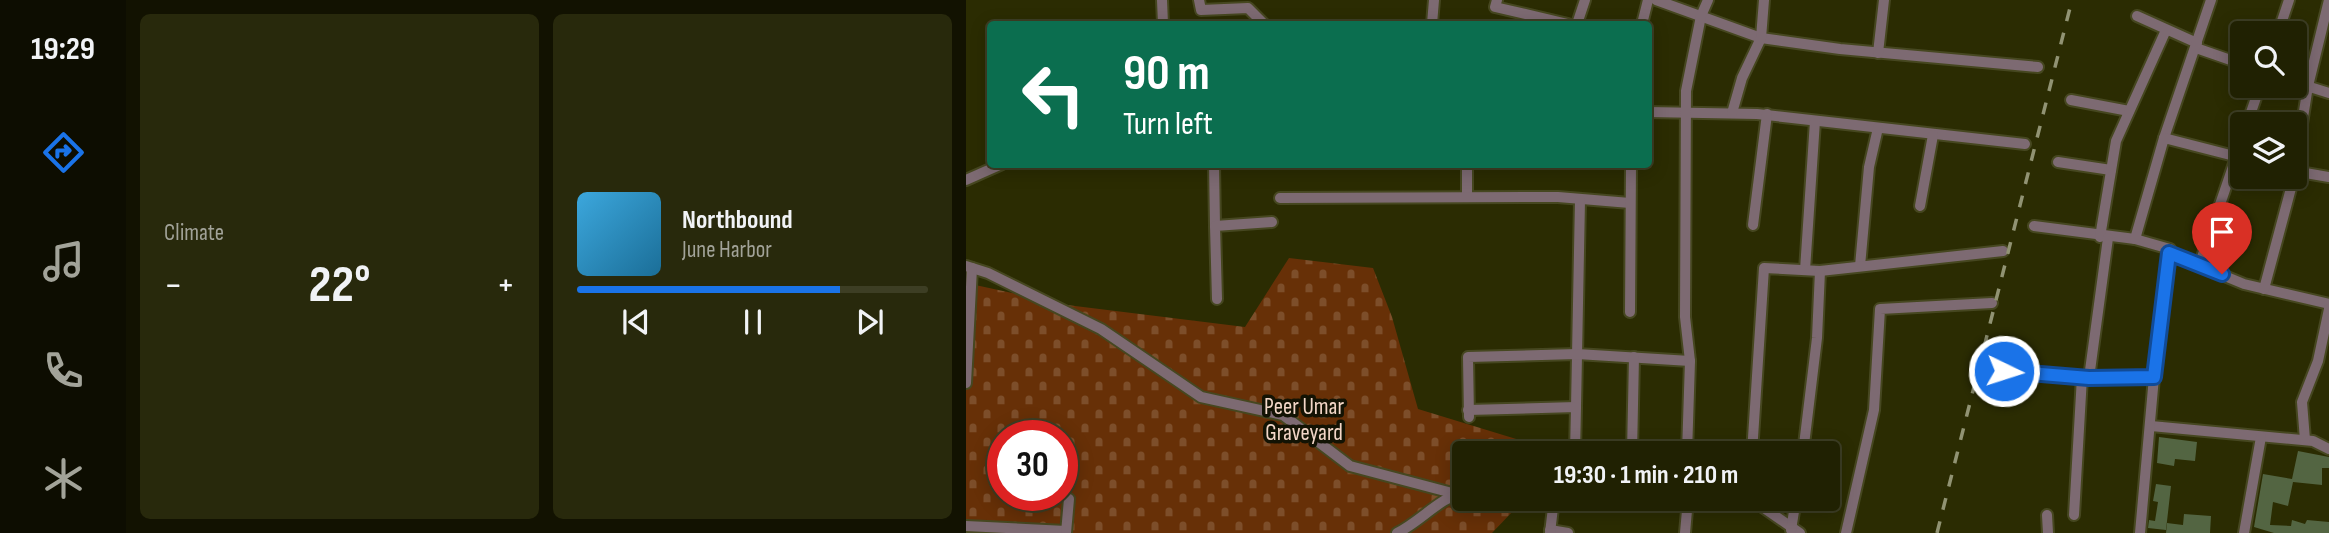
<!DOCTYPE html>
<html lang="en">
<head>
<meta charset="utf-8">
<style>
	:root { --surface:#202102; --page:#28290c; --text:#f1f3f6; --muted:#a2a399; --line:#3d3e24; --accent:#1a73e8 }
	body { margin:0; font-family:"Sofia Sans Condensed",sans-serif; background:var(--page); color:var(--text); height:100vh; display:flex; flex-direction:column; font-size:26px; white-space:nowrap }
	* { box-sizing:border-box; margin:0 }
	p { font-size:23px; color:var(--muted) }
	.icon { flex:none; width:38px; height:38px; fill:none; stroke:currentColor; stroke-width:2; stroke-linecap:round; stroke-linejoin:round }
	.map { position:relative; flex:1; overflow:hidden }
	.panel { display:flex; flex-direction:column; gap:14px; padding:14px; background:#121201; width:840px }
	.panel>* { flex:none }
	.guide { position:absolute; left:21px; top:21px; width:665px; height:147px; border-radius:7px; box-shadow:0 4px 18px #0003,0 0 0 2px var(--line); background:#0b6e4f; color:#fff; overflow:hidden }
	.controls { position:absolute; left:1264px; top:21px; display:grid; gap:14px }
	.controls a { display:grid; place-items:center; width:77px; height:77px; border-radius:7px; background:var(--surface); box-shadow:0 4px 18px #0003,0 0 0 2px var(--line); font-size:35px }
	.speed { position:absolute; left:21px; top:420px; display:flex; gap:14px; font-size:35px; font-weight:700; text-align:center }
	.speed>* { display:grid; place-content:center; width:91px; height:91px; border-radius:50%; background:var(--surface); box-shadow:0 4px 18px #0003,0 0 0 2px var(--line); line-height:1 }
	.speed .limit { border:10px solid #d22; background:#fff; color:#111 }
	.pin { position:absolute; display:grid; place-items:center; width:60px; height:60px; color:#fff; margin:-72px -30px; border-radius:50% 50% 50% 0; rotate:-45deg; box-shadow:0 0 7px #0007 }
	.pin .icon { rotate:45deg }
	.me { position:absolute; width:77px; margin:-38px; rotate:94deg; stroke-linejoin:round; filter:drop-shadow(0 0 5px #0008) }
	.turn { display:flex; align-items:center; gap:24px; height:147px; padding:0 21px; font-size:32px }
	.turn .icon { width:91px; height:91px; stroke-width:2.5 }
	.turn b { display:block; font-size:49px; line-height:60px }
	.big { font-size:52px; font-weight:700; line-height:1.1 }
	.panel .tile { flex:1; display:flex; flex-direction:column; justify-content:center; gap:10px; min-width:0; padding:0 24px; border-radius:10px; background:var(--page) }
	.song { display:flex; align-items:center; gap:21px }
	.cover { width:84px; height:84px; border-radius:10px; background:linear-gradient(135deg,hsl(200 70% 55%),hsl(200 70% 35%)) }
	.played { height:7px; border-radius:4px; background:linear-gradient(90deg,var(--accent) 75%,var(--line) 75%) }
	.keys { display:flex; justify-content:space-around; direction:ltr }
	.heat { display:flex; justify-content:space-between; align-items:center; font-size:38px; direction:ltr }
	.panel .tiles { flex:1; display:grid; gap:14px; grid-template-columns:repeat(2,1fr) }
	.trip { position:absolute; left:486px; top:441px; width:388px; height:70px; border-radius:7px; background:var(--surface); box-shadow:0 4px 18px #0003,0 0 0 2px var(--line); font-weight:700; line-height:70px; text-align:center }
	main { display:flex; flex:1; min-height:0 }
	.tabs { display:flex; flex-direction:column; width:126px; justify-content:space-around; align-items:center; background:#0d0d01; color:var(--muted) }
	.tabs .icon { width:49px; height:49px }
	.tabs .active { color:var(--accent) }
	.tabs b { font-size:32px; color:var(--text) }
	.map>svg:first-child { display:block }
	.cemetery { fill:url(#cemetery-stones); fill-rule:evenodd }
	.building { fill:#536542 }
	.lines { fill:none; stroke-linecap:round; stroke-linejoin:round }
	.minor-casing { stroke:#464720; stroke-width:14 }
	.minor { stroke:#7d6a72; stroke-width:10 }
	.rail { stroke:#919373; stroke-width:3.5; stroke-dasharray:12 12; stroke-linecap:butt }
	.route-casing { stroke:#114b97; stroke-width:18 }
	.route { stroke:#1a73e8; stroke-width:12 }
	.labels { text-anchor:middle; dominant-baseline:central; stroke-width:7; stroke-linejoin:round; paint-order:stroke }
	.park-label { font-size:23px; fill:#f3d7c8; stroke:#131304 }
</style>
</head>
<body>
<main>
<nav class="tabs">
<b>19:29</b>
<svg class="icon active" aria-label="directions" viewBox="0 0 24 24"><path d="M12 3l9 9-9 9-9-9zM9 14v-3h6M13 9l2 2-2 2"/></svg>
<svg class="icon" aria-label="music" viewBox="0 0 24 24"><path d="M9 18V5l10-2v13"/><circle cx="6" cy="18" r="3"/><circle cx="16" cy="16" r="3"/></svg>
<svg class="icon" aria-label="phone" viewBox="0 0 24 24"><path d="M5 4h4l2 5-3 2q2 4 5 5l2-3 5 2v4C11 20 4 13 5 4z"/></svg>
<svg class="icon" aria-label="climate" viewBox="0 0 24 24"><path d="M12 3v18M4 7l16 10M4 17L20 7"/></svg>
</nav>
<section class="panel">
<div class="tiles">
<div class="tile"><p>Climate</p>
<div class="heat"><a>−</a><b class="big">22°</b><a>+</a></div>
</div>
<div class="tile">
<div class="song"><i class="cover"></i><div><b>Northbound</b><p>June Harbor</p></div></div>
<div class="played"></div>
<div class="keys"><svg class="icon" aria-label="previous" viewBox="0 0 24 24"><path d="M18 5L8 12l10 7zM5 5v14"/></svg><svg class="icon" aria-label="pause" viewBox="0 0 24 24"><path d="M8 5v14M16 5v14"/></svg><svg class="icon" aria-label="next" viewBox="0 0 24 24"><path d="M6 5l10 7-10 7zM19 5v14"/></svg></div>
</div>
</div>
</section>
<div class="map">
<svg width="1363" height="533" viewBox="0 0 1363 533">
	<defs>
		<pattern id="cemetery-stones" width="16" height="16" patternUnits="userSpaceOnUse" patternTransform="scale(1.75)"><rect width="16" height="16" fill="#673007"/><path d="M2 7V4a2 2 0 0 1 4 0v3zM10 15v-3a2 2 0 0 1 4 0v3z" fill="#7d4e2a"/></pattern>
	</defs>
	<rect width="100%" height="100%" fill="#2b2c02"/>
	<path class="cemetery" d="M323,258L407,268L426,317L452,409L560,442L558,453H499V499H549L547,511L526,533H0V283L101,305L279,327ZM37,436H96V495H37Z"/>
	<g class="building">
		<polygon points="1193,437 1231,442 1229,461 1209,459 1208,466 1191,463"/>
		<polygon points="1332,451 1363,457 1363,468 1356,468 1356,485 1327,482 1322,506 1307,502 1304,525 1325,526 1326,520 1339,524 1341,520 1363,522 1363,533 1308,533 1288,527 1297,474 1326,479"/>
		<polygon points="1190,484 1205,486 1200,530 1182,528 1183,520 1189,521 1192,502 1187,501"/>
		<polygon points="1218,514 1245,516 1244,533 1200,533 1201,523 1217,525"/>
	</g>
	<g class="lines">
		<defs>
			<g id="minor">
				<polyline points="196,0 197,24"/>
				<polyline points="233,0 235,10 282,8 298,24"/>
				<polyline points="531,0 529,7 602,24"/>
				<polyline points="690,0 795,38 874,49 1072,67"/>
				<polyline points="1171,16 1231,43"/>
				<polyline points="466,24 468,0"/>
				<polyline points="611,24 619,0"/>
				<polyline points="676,24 682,0"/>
				<polyline points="1312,33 1323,0"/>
				<polyline points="1230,48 1276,64"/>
				<polyline points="912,53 918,0"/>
				<polyline points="1328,82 1363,93"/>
				<polyline points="1105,100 1163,111"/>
				<polyline points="682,112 791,114 1059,144"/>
				<polyline points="766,113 776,78 795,38 798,0"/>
				<polyline points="1281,124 1294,86"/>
				<polyline points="1198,138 1245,0"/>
				<polyline points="1092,162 1145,170"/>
				<polyline points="248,164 249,226"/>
				<polyline points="501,164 501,197"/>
				<polyline points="1328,171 1363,177"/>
				<polyline points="1328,174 1342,86 1363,0"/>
				<polyline points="0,180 36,164"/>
				<polyline points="314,198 592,197 664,203"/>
				<polyline points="954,206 967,135"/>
				<polyline points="787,225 801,114"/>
				<polyline points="1068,226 1169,239 1204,249 1203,253 1278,284 1363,304"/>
				<polyline points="1134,237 1150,141 1200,30"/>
				<polyline points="1169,239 1198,138 1276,158"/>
				<polyline points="1234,263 1276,140"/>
				<polyline points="0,266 22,273 135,329 235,397 317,415 384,466 490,494"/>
				<polyline points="894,266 903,167 912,128"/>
				<polyline points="839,270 849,121"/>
				<polyline points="1298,289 1328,177"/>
				<polyline points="251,299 249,226 306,222"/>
				<polyline points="664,312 665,164"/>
				<polyline points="1038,371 1123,378 1142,238"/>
				<polyline points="1123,378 1188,377 1203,253"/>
				<polyline points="0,383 6,268"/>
				<polyline points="610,407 614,200"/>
				<polyline points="502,410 610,407 609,453"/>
				<polyline points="503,417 502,357 611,354 724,361"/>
				<polyline points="1185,426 1347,441 1363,449"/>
				<polyline points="1339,440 1336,402 1352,361 1363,309"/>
				<polyline points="666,453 668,357"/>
				<polyline points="721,453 724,361 719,317 720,91 735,16 742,0"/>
				<polyline points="786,453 798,268 854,271 1037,251"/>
				<polyline points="837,453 851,338 854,271"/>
				<polyline points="785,499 834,533"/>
				<polyline points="1081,515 1082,533"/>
				<polyline points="1108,515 1116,377"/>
				<polyline points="0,526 100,531"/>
				<polyline points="584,530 602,533"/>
				<polyline points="825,530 830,499"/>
				<polyline points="100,533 103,499"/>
				<path d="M431,533C454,522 474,497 499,492"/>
				<polyline points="584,533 588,499"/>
				<polyline points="719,533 722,499"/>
				<polyline points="880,533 908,410 914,309 1026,303"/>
				<polyline points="1174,533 1188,377"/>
				<polyline points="1278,533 1295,437"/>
			</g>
		</defs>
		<use href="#minor" class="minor-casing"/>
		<use href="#minor" class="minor"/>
		<polyline class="rail" points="971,533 1106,0"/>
	</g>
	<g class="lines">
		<defs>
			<polyline id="route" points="1038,371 1123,378 1188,377 1203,253 1256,274"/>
		</defs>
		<use href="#route" class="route-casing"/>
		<use href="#route" class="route"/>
	</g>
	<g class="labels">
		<g class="park-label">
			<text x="338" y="407">Peer Umar<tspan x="338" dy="26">Graveyard</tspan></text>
		</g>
	</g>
</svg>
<div class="controls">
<a><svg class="icon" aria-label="search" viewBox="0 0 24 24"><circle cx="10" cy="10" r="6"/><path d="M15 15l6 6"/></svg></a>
<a><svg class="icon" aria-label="layers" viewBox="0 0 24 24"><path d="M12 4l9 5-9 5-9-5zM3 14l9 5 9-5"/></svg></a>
</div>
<div class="speed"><div class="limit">30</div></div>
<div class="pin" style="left:1256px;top:274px;background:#d93025"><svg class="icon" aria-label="arrive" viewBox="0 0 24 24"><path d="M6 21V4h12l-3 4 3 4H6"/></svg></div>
<svg class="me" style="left:1038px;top:371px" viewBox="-20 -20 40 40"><circle r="17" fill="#1a73e8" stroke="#fff" stroke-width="3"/><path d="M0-11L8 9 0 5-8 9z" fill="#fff"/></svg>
<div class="trip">19:30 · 1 min · 210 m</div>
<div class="guide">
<div class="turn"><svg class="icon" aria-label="left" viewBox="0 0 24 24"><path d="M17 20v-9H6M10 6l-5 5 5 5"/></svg><div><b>90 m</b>Turn left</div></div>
</div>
</div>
</main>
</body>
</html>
